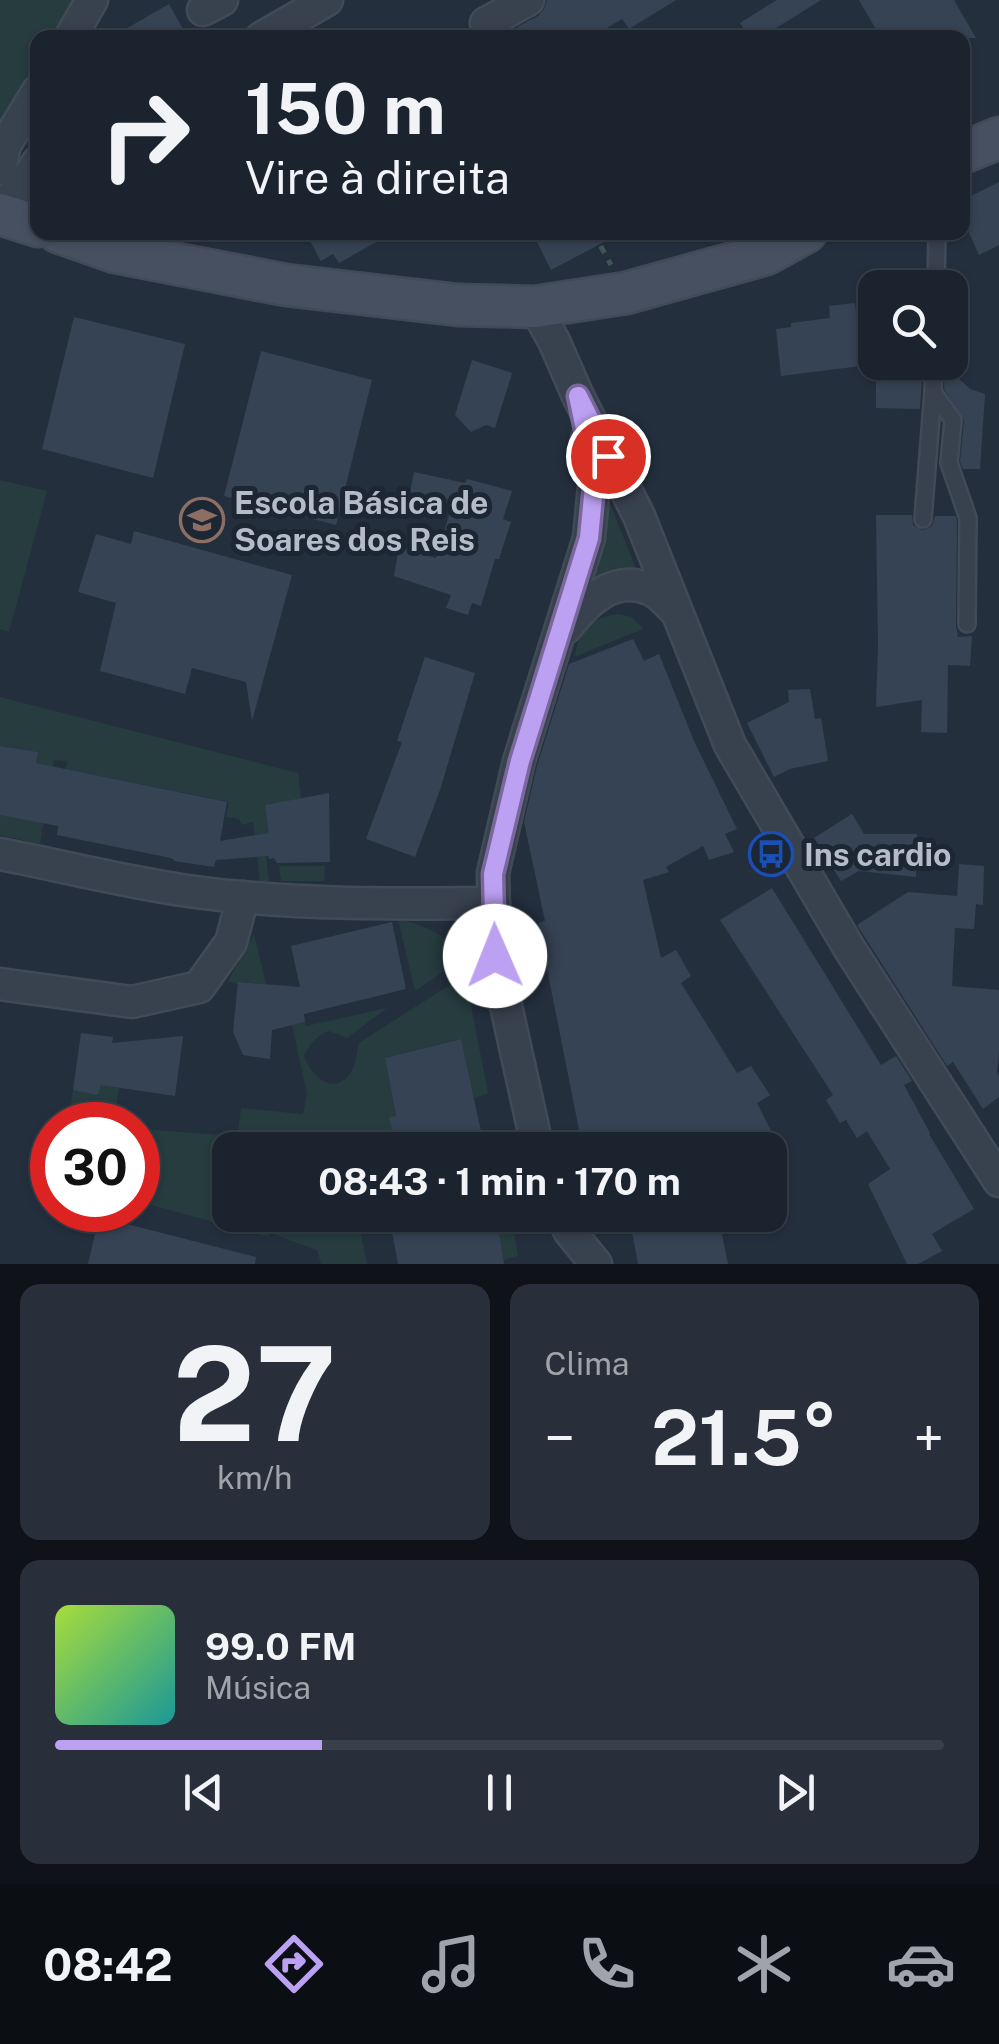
<!DOCTYPE html>
<html lang="pt">
<head>
<meta charset="utf-8">
<style>
	:root { --surface:#1b232e; --page:#282f3a; --text:#f1f3f6; --muted:#a0a4aa; --line:#39404a; --accent:#bca0f2 }
	body { margin:0; font-family:"Public Sans",sans-serif; background:var(--page); color:var(--text); height:100vh; display:flex; flex-direction:column; font-size:38px; white-space:nowrap }
	* { box-sizing:border-box; margin:0 }
	p { font-size:32px; color:var(--muted) }
	.icon { flex:none; width:55px; height:55px; fill:none; stroke:currentColor; stroke-width:2; stroke-linecap:round; stroke-linejoin:round }
	.map { position:relative; height:1264px; overflow:hidden }
	.details { display:flex; flex-direction:column; gap:20px; padding:20px; background:#0f1319; flex:1 }
	.details>* { flex:none }
	.banner { position:absolute; left:30px; top:30px; width:940px; height:210px; border-radius:20px; box-shadow:0 2px 8px #0004,0 0 0 2px var(--line); background:#1b232e; color:var(--text); overflow:hidden }
	.fabs { position:absolute; left:858px; top:270px; display:grid; gap:20px }
	.fabs a { display:grid; place-items:center; width:110px; height:110px; border-radius:20px; background:var(--surface); box-shadow:0 2px 8px #0004,0 0 0 2px var(--line); font-size:50px }
	.speed { position:absolute; left:30px; top:1102px; display:flex; gap:20px; font-size:50px; font-weight:700; text-align:center }
	.speed>* { display:grid; place-content:center; width:130px; height:130px; border-radius:50%; background:var(--surface); box-shadow:0 2px 8px #0004,0 0 0 2px var(--line); line-height:1 }
	.speed .limit { border:15px solid #d22; background:#fff; color:#111 }
	.pin { position:absolute; display:grid; place-items:center; width:85px; height:85px; color:#fff; margin:-42px; border:5px solid #fff; border-radius:50%; box-shadow:0 2px 10px #0007 }
	.me { position:absolute; width:110px; margin:-55px; rotate:359deg; stroke-linejoin:round; filter:drop-shadow(0 0 8px #0008) }
	.turn { display:flex; align-items:center; gap:35px; height:210px; padding:0 50px; font-size:45px }
	.turn .icon { width:130px; height:130px; stroke-width:2.5 }
	.turn b { display:block; font-size:70px; line-height:85px }
	.big { font-size:75px; font-weight:700; line-height:1.1 }
	.details .card { flex:1; display:flex; flex-direction:column; justify-content:center; gap:15px; min-width:0; padding:0 35px; border-radius:20px; background:var(--page) }
	.details .dial { align-items:center; gap:0 }
	.dial b { font-size:130px; line-height:1 }
	.song { display:flex; align-items:center; gap:30px }
	.cover { width:120px; height:120px; border-radius:15px; background:linear-gradient(135deg,hsl(80 70% 55%),hsl(180 70% 35%)) }
	.played { height:10px; border-radius:5px; background:linear-gradient(90deg,var(--accent) 30%,var(--line) 30%) }
	.keys { display:flex; justify-content:space-around; direction:ltr }
	.heat { display:flex; justify-content:space-between; align-items:center; font-size:55px; direction:ltr }
	.details .tiles { flex:1; display:grid; gap:20px; grid-template-columns:1fr 1fr }
	.card:last-child { grid-column:span 2 }
	.trip { position:absolute; left:212px; top:1132px; width:575px; height:100px; border-radius:20px; background:var(--surface); box-shadow:0 2px 8px #0004,0 0 0 2px var(--line); font-weight:700; line-height:100px; text-align:center }
	.tabs { display:flex; height:160px; justify-content:space-around; align-items:center; background:#0b0e12; color:var(--muted) }
	.tabs .icon { width:70px; height:70px }
	.tabs .active { color:var(--accent) }
	.tabs b { font-size:45px; color:var(--text) }
	.map>svg:first-child { display:block }
	.green { fill:#263c3f }
	.building { fill:#364354 }
	.lines { fill:none; stroke-linecap:round; stroke-linejoin:round }
	.lane-casing { stroke:#414a57; stroke-width:20 }
	.street-casing { stroke:#414a57; stroke-width:35 }
	.secondary-casing { stroke:#414a57; stroke-width:45 }
	.path { stroke:#3f5557; stroke-width:5; stroke-dasharray:8 8; stroke-linecap:butt }
	.lane { stroke:#38414e; stroke-width:15 }
	.street { stroke:#38414e; stroke-width:30 }
	.secondary { stroke:#465061; stroke-width:40 }
	.route-casing { stroke:#7a689d; stroke-width:25 }
	.route { stroke:#bca0f2; stroke-width:18 }
	.labels { text-anchor:middle; dominant-baseline:central; stroke-width:10; stroke-linejoin:round; paint-order:stroke }
	.poi-label { font-size:32px; font-weight:bold; fill:#b4bcc9; stroke:#1d2633; text-anchor:start }
</style>
</head>
<body>
<div class="map">
<svg width="999" height="1264" viewBox="0 0 999 1264">
	<rect width="100%" height="100%" fill="#242f3e"/>
	<g class="green">
		<polygon points="0,0 77,0 55,37 38,38 37,68 0,132"/>
		<polygon points="0,480 47,491 9,632 0,629"/>
		<polygon points="610,504 640,578 613,576 592,580"/>
		<path d="M618,614L632,617L643,629L574,657C580,630 589,618 618,614Z"/>
		<polygon points="0,697 298,773 301,798 271,845 265,847 269,881 260,881 253,822 242,825 239,819 226,817 229,802 70,770 64,780 67,761 54,760 40,844 0,835 0,815 38,752 0,746"/>
		<polygon points="279,866 325,866 324,881 281,881"/>
		<path d="M398,919C424,926 449,933 460,960L415,991Z"/>
		<polygon points="254,934 266,984 239,982 238,984 228,981"/>
		<path d="M465,975L488,1093L474,1098L460,1039L385,1058L396,1116L390,1117L396,1150H295L291,1140L293,1150H230V1215H357L367,1264H321L317,1250L270,1233L268,1237L144,1203L142,1206L138,1205V1169L151,1173L154,1163L138,1158V1129L238,1136L241,1108L303,1114L302,1119L307,1094L292,1025L305,1022L306,1026L387,1008L347,1038L329,1031C316,1036 311,1043 304,1055C309,1073 330,1096 348,1076C356,1068 356,1054 359,1043Z"/>
		<polygon points="122,1066 114,1125 68,1125 73,1090 98,1094 101,1085"/>
		<polygon points="496,1215 511,1215 518,1256 503,1260"/>
	</g>
	<g class="building">
		<polygon points="547,0 676,0 629,29 622,19 590,38 523,38 517,27 538,16 544,9"/>
		<polygon points="777,0 821,0 773,30 778,38 749,38 740,23"/>
		<polygon points="859,0 954,0 976,38 881,38"/>
		<polygon points="169,4 188,38 110,38"/>
		<polygon points="999,182 999,245 979,255 962,217 962,205 971,201 969,197"/>
		<polygon points="305,232 394,232 339,263 333,254 321,261"/>
		<polygon points="532,232 623,232 551,270"/>
		<polygon points="855,303 861,366 781,376 776,329 791,327 791,323 830,318 829,306"/>
		<polygon points="74,317 185,344 153,478 42,449"/>
		<polygon points="261,351 372,380 336,525 224,496"/>
		<polygon points="472,360 512,373 495,428 486,425 471,432 455,415"/>
		<polygon points="902,362 923,362 920,409 876,408 876,368 902,369"/>
		<polygon points="945,362 953,362 957,377 970,389 985,394 980,469 963,469 960,462 964,420 944,389"/>
		<polygon points="414,472 465,483 467,479 512,491 503,519 511,522 499,559 495,559 481,606 472,603 468,615 446,608 451,595 394,576 399,547 436,558 452,505 410,492"/>
		<polygon points="876,515 912,515 913,525 923,530 932,526 935,516 956,516 957,520 956,625 958,637 972,636 970,666 948,665 947,733 921,732 922,700 876,707 878,645"/>
		<polygon points="134,531 292,575 252,721 246,682 192,668 185,694 100,671 116,603 78,592 96,534 131,544"/>
		<polygon points="633,639 644,661 659,654 694,741 737,829 725,834 734,852 709,860 703,846 666,867 669,872 643,880 661,958 676,950 691,976 681,983 737,1073 751,1066 770,1095 757,1103 771,1131 737,1150 583,1150 538,923 545,921 524,822 537,766 569,664"/>
		<polygon points="425,657 475,673 440,790 415,857 366,839 402,742 397,741"/>
		<polygon points="810,689 815,719 821,718 828,761 790,769 774,777 747,723 789,702 788,690"/>
		<polygon points="0,746 38,752 36,763 227,802 220,841 269,833 265,805 329,793 330,862 277,863 274,858 269,859 268,856 216,860 214,867 174,861 173,859 166,857 57,835 58,826 0,815"/>
		<polygon points="852,814 864,834 917,834 916,877 859,871 841,881 814,838"/>
		<polygon points="959,864 984,866 983,905 976,904 974,929 955,928 952,986 999,990 999,1053 997,1073 999,1076 999,1097 983,1109 953,1062 947,1066 857,925 908,892 957,896"/>
		<polygon points="772,888 881,1065 896,1056 912,1081 904,1085 930,1133 929,1134 974,1209 932,1234 942,1251 918,1264 907,1264 868,1184 890,1169 867,1131 857,1138 846,1120 840,1123 826,1100 833,1095 720,920"/>
		<polygon points="392,922 406,989 304,1014 305,1022 272,1030 270,1059 243,1055 233,1032 238,982 300,987 291,946"/>
		<polygon points="81,1033 113,1037 112,1043 183,1036 175,1096 101,1085 98,1095 73,1090"/>
		<polygon points="461,1039 485,1150 396,1150 389,1117 396,1116 385,1058"/>
		<polygon points="389,1215 496,1215 504,1264 398,1264"/>
		<polygon points="629,1215 718,1215 728,1264 638,1264"/>
		<polygon points="99,1217 256,1257 255,1264 88,1264"/>
	</g>
	<g class="lines">
		<defs>
			<g id="lane">
				<polyline points="936,288 937,232"/>
				<polyline points="934,362 933,392 953,420 949,463 968,518 967,624"/>
				<polyline points="923,519 933,392"/>
			</g>
			<g id="street">
				<polyline points="203,10 222,0"/>
				<polyline points="70,38 92,0"/>
				<polyline points="261,38 327,0"/>
				<polyline points="493,38 486,23 528,0"/>
				<polyline points="0,169 5,145 38,91"/>
				<polyline points="0,207 20,189 38,162"/>
				<polyline points="535,307 554,341 578,396 639,516 730,745 849,948 999,1181"/>
				<path d="M566,628C585,603 613,574 649,589C658,592 667,603 675,610"/>
				<path d="M0,854C62,866 125,882 188,891C289,905 392,904 494,903"/>
				<polyline points="0,984 132,1002 199,987 231,942 243,897"/>
				<polyline points="538,1150 495,956 493,873 519,761 589,538 595,476 587,438"/>
				<polyline points="561,1215 570,1232 596,1264"/>
			</g>
			<g id="secondary">
				<polyline points="962,153 999,138"/>
				<polyline points="0,214 38,226"/>
				<polyline points="58,232 115,252 286,285 458,305 535,307 626,293 766,254 806,232"/>
			</g>
		</defs>
		<use href="#lane" class="lane-casing"/>
		<use href="#street" class="street-casing"/>
		<use href="#secondary" class="secondary-casing"/>
		<polyline class="path" points="593,232 611,265"/>
		<use href="#lane" class="lane"/>
		<use href="#street" class="street"/>
		<use href="#secondary" class="secondary"/>
	</g>
	<g class="lines">
		<defs>
			<polyline id="route" points="495,956 493,874 520,761 589,538 595,476 578,396 608,456"/>
		</defs>
		<use href="#route" class="route-casing"/>
		<use href="#route" class="route"/>
	</g>
	<defs>
		<symbol id="school-ring" viewBox="-11 -11 22 22"><circle r="9.5" fill="#1d2633" stroke="#8d6e63" stroke-width="1.5"/><path d="M0-5L7-2L0 1L-7-2ZM-4 1L0 2.5L4 1V4Q0 6-4 4Z" fill="#8d6e63"/></symbol>
		<symbol id="bus-ring" viewBox="-11 -11 22 22"><circle r="9.5" fill="#1d2633" stroke="#1a4fb4" stroke-width="1.5"/><path d="M-5-6H5V4H4V6H2V4H-2V6H-4V4H-5ZM-3.5-4V0h7V-4ZM-3.5 1.2v1.5H-2V1.2ZM2 1.2v1.5H3.5V1.2Z" fill="#1a4fb4"/></symbol>
	</defs>
	<g fill-rule="evenodd">
		<use href="#school-ring" x="177" y="495" width="50" height="50"/>
		<use href="#bus-ring" x="746" y="829" width="50" height="50"/>
	</g>
	<g class="labels">
		<g class="poi-label">
			<text x="234" y="502">Escola Básica de<tspan x="234" dy="37">Soares dos Reis</tspan></text>
			<text x="804" y="854">Ins cardio</text>
		</g>
	</g>
</svg>
<div class="fabs">
<a><svg class="icon" aria-label="search" viewBox="0 0 24 24"><circle cx="10" cy="10" r="6"/><path d="M15 15l6 6"/></svg></a>
</div>
<div class="speed"><div class="limit">30</div></div>
<div class="pin" style="left:608px;top:456px;background:#d93025"><svg class="icon" aria-label="arrive" viewBox="0 0 24 24"><path d="M6 21V4h12l-3 4 3 4H6"/></svg></div>
<svg class="me" style="left:495px;top:956px" viewBox="-20 -20 40 40"><circle r="19" fill="#fff"/><path d="M0-13L10 11 0 6-10 11z" fill="#bca0f2"/></svg>
<div class="trip">08:43 · 1 min · 170 m</div>
<div class="banner">
<div class="turn"><svg class="icon" aria-label="right" viewBox="0 0 24 24"><path d="M7 20v-9h11M14 6l5 5-5 5"/></svg><div><b>150 m</b>Vire à direita</div></div>
</div>
</div>
<section class="details">
<div class="tiles">
<div class="card dial"><b>27</b><p>km/h</p></div>
<div class="card"><p>Clima</p>
<div class="heat"><a>−</a><b class="big">21.5°</b><a>+</a></div>
</div>
<div class="card">
<div class="song"><i class="cover"></i><div><b>99.0 FM</b><p>Música</p></div></div>
<div class="played"></div>
<div class="keys"><svg class="icon" aria-label="previous" viewBox="0 0 24 24"><path d="M18 5L8 12l10 7zM5 5v14"/></svg><svg class="icon" aria-label="pause" viewBox="0 0 24 24"><path d="M8 5v14M16 5v14"/></svg><svg class="icon" aria-label="next" viewBox="0 0 24 24"><path d="M6 5l10 7-10 7zM19 5v14"/></svg></div>
</div>
</div>
</section>
<nav class="tabs">
<b>08:42</b>
<svg class="icon active" aria-label="directions" viewBox="0 0 24 24"><path d="M12 3l9 9-9 9-9-9zM9 14v-3h6M13 9l2 2-2 2"/></svg>
<svg class="icon" aria-label="music" viewBox="0 0 24 24"><path d="M9 18V5l10-2v13"/><circle cx="6" cy="18" r="3"/><circle cx="16" cy="16" r="3"/></svg>
<svg class="icon" aria-label="phone" viewBox="0 0 24 24"><path d="M5 4h4l2 5-3 2q2 4 5 5l2-3 5 2v4C11 20 4 13 5 4z"/></svg>
<svg class="icon" aria-label="climate" viewBox="0 0 24 24"><path d="M12 3v18M4 7l16 10M4 17L20 7"/></svg>
<svg class="icon" aria-label="car" viewBox="0 0 24 24"><path d="M5 17H2v-5l4-1 3-4h7l3 4 3 1v5h-3M9 17h6M6 11h13"/><circle cx="7" cy="17" r="2"/><circle cx="17" cy="17" r="2"/></svg>
</nav>
</body>
</html>
